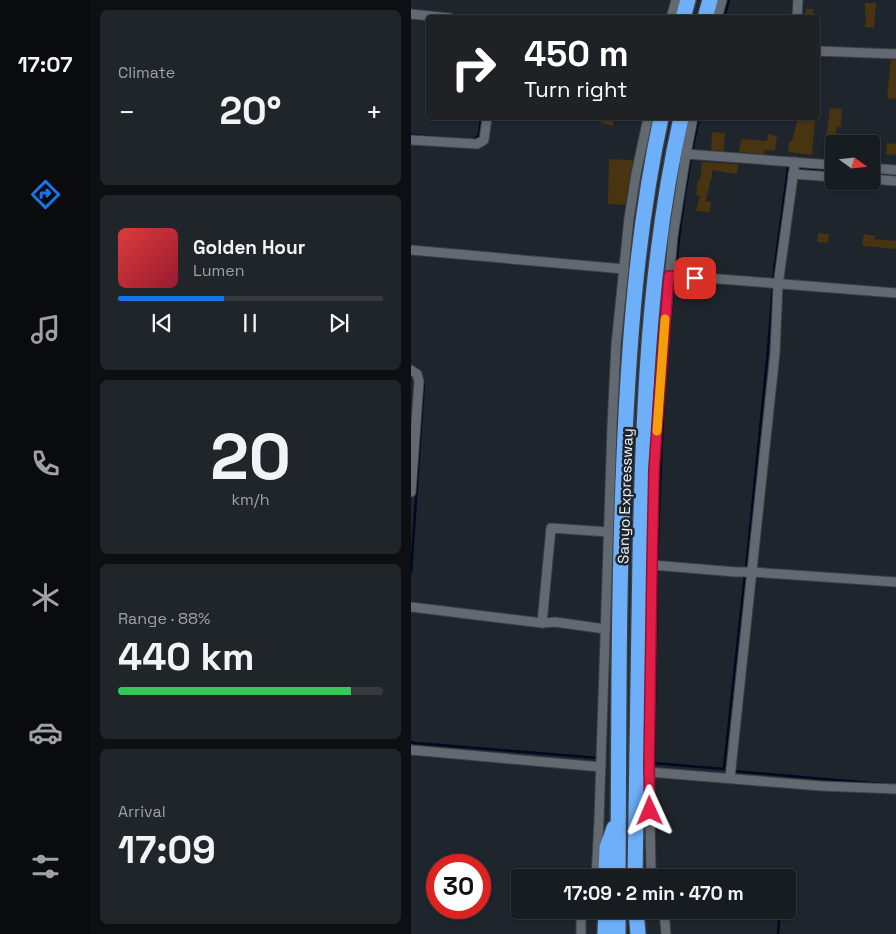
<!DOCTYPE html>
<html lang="en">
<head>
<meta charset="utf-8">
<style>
	:root { --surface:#171c21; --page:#20252a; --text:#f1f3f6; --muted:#9ea1a5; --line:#363a3f; --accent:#1a73e8 }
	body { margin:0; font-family:"Space Grotesk",sans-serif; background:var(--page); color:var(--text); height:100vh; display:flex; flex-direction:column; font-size:19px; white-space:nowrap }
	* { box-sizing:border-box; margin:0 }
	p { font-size:16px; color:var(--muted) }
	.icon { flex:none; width:28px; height:28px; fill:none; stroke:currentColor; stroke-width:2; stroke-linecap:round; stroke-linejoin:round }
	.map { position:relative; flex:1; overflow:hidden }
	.side { display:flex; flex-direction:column; gap:10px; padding:10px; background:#0d0f12; width:321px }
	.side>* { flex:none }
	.banner { position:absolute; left:15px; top:15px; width:394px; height:105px; border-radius:5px; box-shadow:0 1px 4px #0004,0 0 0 1px var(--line); background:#202124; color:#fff; overflow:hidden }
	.needle { width:32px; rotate:105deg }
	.tools { position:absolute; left:414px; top:135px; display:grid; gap:10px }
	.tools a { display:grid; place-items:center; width:55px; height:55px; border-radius:5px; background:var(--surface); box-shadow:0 1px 4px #0004,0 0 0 1px var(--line); font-size:25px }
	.speed { position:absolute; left:15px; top:854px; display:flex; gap:10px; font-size:25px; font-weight:700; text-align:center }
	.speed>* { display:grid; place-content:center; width:65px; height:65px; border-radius:50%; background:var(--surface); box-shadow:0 1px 4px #0004,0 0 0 1px var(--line); line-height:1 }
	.speed .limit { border:8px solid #d22; background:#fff; color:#111 }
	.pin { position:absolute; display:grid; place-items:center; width:42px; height:42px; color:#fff; margin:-21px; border-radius:10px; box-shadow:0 2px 8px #0006 }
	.me { position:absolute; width:55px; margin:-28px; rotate:359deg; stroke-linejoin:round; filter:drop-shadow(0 0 4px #0008) }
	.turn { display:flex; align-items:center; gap:18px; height:105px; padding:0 15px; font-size:22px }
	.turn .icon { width:65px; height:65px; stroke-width:2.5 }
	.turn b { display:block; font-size:35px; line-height:42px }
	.big { font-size:38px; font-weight:700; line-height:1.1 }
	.side .tile { flex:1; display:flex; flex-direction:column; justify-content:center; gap:8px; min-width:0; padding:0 18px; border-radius:8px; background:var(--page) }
	.side .dial { align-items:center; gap:0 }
	.dial b { font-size:65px; line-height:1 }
	.song { display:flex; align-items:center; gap:15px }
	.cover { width:60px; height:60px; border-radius:8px; background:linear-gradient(135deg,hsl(0 70% 55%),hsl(350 70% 35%)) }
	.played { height:5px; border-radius:2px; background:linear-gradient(90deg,var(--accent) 40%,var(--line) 40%) }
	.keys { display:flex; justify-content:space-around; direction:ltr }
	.heat { display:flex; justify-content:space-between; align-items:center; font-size:28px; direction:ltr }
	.charge { height:8px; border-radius:4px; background:linear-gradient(90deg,#34c759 88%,var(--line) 0) }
	.trip { position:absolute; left:100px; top:869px; width:285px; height:50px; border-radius:5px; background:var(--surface); box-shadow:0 1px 4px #0004,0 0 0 1px var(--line); font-weight:700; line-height:50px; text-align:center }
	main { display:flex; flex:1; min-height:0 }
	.tab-bar { display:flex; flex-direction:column; width:90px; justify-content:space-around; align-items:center; background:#090b0d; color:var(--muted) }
	.tab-bar .icon { width:35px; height:35px }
	.tab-bar .active { color:var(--accent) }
	.tab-bar b { font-size:22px; color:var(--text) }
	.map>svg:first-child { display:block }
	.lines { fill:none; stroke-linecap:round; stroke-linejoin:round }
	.stream { stroke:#000921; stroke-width:2.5 }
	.building { fill:#483410 }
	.minor-casing { stroke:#3b4046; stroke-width:11 }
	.motorway-casing { stroke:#3b4046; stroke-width:18 }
	.minor { stroke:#626971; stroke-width:9 }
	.motorway { stroke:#6eaff9; stroke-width:15 }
	.route-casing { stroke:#92132f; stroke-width:12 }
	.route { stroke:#e11d48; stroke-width:9 }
	.slow { stroke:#f59e0b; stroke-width:9 }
	.labels { text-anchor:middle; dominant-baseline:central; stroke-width:5; stroke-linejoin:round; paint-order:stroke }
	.street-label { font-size:15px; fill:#eef2f7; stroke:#1f252c }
</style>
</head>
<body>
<main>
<nav class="tab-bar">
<b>17:07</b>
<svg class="icon active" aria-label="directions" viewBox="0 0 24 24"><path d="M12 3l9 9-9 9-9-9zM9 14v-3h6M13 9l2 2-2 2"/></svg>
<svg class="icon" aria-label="music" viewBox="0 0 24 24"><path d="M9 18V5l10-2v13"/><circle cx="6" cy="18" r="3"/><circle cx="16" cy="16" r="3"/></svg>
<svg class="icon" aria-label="phone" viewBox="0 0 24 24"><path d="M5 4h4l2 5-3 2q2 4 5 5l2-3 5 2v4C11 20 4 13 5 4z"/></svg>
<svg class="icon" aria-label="climate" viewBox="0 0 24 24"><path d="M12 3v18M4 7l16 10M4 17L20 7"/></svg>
<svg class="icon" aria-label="car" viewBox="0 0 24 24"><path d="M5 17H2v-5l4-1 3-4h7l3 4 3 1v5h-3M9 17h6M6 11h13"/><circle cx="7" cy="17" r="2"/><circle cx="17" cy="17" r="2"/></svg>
<svg class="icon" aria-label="filters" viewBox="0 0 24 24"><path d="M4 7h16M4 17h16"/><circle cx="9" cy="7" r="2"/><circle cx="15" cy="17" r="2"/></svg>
</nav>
<section class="side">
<div class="tile"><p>Climate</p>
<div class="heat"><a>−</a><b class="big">20°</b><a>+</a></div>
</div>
<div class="tile">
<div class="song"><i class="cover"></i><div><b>Golden Hour</b><p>Lumen</p></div></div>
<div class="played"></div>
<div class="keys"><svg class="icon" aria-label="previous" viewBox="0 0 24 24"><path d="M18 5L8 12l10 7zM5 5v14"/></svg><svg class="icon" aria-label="pause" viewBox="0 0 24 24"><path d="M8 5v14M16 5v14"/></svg><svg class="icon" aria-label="next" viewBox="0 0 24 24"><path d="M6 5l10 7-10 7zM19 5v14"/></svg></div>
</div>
<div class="tile dial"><b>20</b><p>km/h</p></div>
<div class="tile"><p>Range · 88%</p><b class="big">440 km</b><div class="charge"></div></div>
<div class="tile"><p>Arrival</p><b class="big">17:09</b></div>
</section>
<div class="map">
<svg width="485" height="934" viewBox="0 0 485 934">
	<rect width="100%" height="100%" fill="#1f252c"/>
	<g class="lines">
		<g class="stream">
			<polyline points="313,18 318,0"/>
			<polyline points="0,135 34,138"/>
			<polyline points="62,140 63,140 68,135 70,118"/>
			<polyline points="460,173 485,175"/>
			<polyline points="362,280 377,168 422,170"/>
			<path d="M258,334C265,261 272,189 288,118"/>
			<polyline points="246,563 253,389"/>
			<polyline points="335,569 357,350 362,286"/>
			<polyline points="0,573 13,382 11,378"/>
			<polyline points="0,742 4,743 187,758"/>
			<polyline points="230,762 313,769 334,574"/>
			<polyline points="243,763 246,569"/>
			<polyline points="322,771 471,784"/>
			<polyline points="367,934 369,910"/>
		</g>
	</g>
	<g class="building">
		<polygon points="454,3 465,3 463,28 454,27 455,15 454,15"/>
		<polygon points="395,9 402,9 402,18 394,18"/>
		<polygon points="480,60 485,60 485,99 476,98"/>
		<polygon points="419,108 431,109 430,127 426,126 424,142 415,141"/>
		<polygon points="191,118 203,118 202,126 190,123"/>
		<polygon points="387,118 398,119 398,118 404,118 401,155 377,152 378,141 381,141"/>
		<polygon points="301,132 314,133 313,151 300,150"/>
		<polygon points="357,134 366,136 364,151 354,150 353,154 328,152 330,139 356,141"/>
		<polygon points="476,143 485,144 485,155 475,154"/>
		<polygon points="198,159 222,160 214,205 197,204"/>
		<polygon points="291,162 327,164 326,174 301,170 301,179 300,178 295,201 300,202 299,212 285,211 289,196 285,195 287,180 289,180"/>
		<polygon points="407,233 418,234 417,243 406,242"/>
		<polygon points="453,234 464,236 463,239 485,241 485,249 453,246 451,244"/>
	</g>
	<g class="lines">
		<defs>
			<g id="minor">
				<polyline points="0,14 39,18"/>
				<polyline points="260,18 265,0"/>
				<polyline points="306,18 311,0"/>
				<polyline points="386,18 387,0"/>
				<polyline points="406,51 485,54"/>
				<polyline points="0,140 66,144 73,140 76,118"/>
				<polyline points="275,154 422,165"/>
				<polyline points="460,168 485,170"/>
				<polyline points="382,174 422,177"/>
				<polyline points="460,179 485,181"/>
				<polyline points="0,250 213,269"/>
				<polyline points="258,275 485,293"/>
				<polyline points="0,370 6,374 8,381 0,492"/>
				<polyline points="241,565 325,572 341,572 485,582"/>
				<polyline points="0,607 131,623 144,622 194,629"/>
				<polyline points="131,623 140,528 197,532"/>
				<polyline points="0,750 190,767"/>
				<polyline points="238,772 410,786 485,789"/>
				<polyline points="319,778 364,353 367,285 384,162"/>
				<polyline points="185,878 188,820 201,427 205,345 218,218 225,174 237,118"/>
				<polyline points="243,878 240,870 238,772 241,565 243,470 248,398 262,236 275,154 282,118"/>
				<polyline points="253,910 255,934"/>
				<polyline points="170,934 170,910"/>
			</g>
			<g id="motorway">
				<polyline points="272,18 277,0"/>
				<polyline points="294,18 299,0"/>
				<polyline points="195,878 196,848 203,828"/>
				<path d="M207,878C208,737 207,596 213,456C218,342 226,229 250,118"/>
				<path d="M224,878C225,770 227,663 229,556C232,411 238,259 270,118"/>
				<polyline points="207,910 207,934"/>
				<polyline points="225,910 227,934"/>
				<polyline points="194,934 195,910"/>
			</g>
		</defs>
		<use href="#minor" class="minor-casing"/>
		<use href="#motorway" class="motorway-casing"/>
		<use href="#minor" class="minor"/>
		<use href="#motorway" class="motorway"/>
	</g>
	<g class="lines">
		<defs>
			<polyline id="route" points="239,811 238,767 241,565 243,470 248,398 258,276 284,278"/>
		</defs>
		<use href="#route" class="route-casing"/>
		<use href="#route" class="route"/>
		<polyline class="slow" points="246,431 254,319"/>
	</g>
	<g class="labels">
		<g class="street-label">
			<text transform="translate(214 496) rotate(-88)">Sanyo Expressway</text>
		</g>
	</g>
</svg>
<div class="tools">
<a><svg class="needle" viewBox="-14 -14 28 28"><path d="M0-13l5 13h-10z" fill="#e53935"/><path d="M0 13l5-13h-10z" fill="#9ea1a5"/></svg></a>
</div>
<div class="speed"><div class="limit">30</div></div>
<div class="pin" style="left:284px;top:278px;background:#d93025"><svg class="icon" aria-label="arrive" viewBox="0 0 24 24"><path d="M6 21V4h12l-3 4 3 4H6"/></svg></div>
<svg class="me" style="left:239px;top:811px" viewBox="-20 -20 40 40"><path d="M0-17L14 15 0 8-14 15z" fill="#e11d48" stroke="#fff" stroke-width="4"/></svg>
<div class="trip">17:09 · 2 min · 470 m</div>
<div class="banner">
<div class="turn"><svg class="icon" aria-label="right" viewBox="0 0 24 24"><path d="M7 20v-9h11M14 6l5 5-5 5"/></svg><div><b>450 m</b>Turn right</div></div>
</div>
</div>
</main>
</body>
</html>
